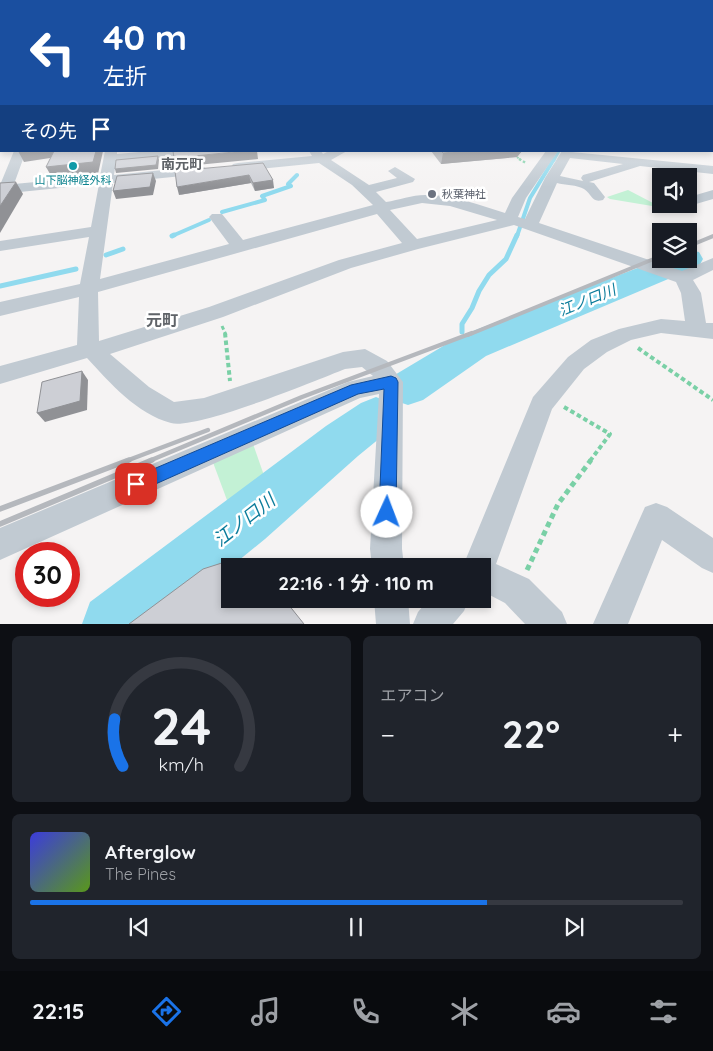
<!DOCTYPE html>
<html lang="ja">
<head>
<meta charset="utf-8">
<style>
	:root { --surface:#171b24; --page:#20242c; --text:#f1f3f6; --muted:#9ea1a6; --line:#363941; --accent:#1a73e8 }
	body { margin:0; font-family:Quicksand,"Noto Sans JP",sans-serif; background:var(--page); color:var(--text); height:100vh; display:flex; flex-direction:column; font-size:19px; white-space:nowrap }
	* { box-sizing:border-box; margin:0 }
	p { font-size:16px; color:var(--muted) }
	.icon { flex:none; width:28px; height:28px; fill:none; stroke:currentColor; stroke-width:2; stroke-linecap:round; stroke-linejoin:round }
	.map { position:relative; height:624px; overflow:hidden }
	.panel { display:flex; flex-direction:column; gap:12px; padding:12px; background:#0d0f14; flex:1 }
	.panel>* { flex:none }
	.guide { position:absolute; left:0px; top:0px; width:714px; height:152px; box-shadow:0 2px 8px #0003; background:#1a4fa0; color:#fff; overflow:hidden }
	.controls { position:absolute; left:652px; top:168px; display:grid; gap:10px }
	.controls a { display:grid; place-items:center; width:45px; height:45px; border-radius:0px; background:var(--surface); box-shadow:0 2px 8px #0003; font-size:25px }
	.speed { position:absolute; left:15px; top:542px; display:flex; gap:10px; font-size:25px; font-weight:700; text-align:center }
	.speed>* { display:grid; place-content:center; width:65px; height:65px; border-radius:50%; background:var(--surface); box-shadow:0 2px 8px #0003; line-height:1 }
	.speed .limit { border:8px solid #d22; background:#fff; color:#111 }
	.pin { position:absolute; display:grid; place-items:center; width:42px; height:42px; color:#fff; margin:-21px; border-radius:10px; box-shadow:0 2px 8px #0006 }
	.me { position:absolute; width:55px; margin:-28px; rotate:2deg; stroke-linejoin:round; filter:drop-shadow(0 0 4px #0008) }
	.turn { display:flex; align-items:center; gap:18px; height:105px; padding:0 20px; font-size:22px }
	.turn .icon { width:65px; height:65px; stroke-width:2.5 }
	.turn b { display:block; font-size:35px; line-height:42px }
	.then { display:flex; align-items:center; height:48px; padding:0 20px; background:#0003; gap:10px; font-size:19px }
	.big { font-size:38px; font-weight:700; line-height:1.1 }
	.panel .widget { flex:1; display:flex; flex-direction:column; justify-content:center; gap:8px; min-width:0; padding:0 18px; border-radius:8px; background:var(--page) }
	.panel .dial { align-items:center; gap:0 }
	.dial svg { height:130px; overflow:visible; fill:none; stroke:var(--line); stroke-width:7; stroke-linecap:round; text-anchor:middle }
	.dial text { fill:var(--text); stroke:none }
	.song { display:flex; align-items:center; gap:15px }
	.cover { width:60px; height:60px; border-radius:8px; background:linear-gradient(135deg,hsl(240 70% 55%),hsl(90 70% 35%)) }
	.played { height:5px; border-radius:2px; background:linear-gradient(90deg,var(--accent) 70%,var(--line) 70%) }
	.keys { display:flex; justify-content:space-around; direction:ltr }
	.heat { display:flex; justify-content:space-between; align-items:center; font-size:28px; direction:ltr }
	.panel .tiles { flex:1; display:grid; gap:12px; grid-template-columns:1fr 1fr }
	.widget:last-child { grid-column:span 2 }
	.trip { position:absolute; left:221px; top:558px; width:270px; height:50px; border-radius:0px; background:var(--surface); box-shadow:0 2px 8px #0003; font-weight:700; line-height:50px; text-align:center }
	.tabs { display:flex; height:80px; justify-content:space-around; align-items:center; background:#090b0e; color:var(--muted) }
	.tabs .icon { width:35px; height:35px }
	.tabs .on { color:var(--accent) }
	.tabs b { font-size:22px; color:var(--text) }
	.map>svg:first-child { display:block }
	.green { fill:#c3f1d5 }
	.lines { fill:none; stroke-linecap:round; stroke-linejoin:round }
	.stream-far2 { stroke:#90daee; stroke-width:3 }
	.stream-far1 { stroke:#90daee; stroke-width:4 }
	.stream { stroke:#90daee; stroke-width:5 }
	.river { fill:#90daee; fill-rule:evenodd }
	.highway-casing { stroke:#7690ad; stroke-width:1 }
	.path-far4 { stroke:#7ad0a6; stroke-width:2; stroke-dasharray:2 1; stroke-linecap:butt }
	.path-far3 { stroke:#7ad0a6; stroke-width:2.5; stroke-dasharray:2.5 2; stroke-linecap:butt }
	.path-far2 { stroke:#7ad0a6; stroke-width:3; stroke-dasharray:4 2.5; stroke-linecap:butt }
	.path-far1 { stroke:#7ad0a6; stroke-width:4; stroke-dasharray:4.5 3; stroke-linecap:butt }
	.path { stroke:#7ad0a6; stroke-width:5; stroke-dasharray:5.5 4; stroke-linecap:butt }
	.minor { fill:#c1cad2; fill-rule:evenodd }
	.highway { fill:#8ba5c1; fill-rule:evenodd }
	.rail-far2 { stroke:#b5b8bd; stroke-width:4 }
	.rail-far1 { stroke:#b5b8bd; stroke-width:4.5 }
	.rail { stroke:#b5b8bd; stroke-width:5.5 }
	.wall { fill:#b0b2b7 }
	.shaded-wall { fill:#909195 }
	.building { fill:#cdcfd5; stroke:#909195 }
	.route { fill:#1a73e8; stroke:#114b97 }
	.culture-dot { fill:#0f9aa8; stroke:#fff; stroke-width:2 }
	.worship-dot { fill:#6b7280; stroke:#fff; stroke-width:2 }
	.labels { text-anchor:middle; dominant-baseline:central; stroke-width:5; stroke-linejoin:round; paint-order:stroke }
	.far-culture-label { font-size:11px; fill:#0d838f; stroke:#fff }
	.far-worship-label { font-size:11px; fill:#5b616d; stroke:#fff; text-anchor:start }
	.far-quarter-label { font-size:14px; font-weight:bold; fill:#5f6368; stroke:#fff }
	.water-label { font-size:15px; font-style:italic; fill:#0c7c9b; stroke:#fff }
	.quarter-label { font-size:16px; font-weight:bold; fill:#5f6368; stroke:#fff }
	.near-water-label { font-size:18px; font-style:italic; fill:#0c7c9b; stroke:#fff }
</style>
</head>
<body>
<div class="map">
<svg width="713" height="624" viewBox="0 0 713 624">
	<rect width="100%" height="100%" fill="#f5f3f3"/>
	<g class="green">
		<polygon points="628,190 653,203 652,206 610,199 607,197"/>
		<polygon points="252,441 267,484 234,519 211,457"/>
	</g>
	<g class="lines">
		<polyline class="stream-far2" points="554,160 559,151"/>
		<g class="stream-far1">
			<polyline points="222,212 265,200 262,196 291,186 288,184 297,175"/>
			<polyline points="172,236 209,220"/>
			<polyline points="517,236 530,198 554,159"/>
		</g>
		<g class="stream">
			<polyline points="172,236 174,235"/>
			<polyline points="106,255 123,249"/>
			<polyline points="0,286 76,269"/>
			<polyline points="462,332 462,324 472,308 479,291 489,275 506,259 517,235"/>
		</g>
		<g class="river">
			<polygon points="689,250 699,252 703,259 699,266 486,356 423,400 408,405 393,400 387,388 393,376 460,336 661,259 689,259"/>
			<polygon points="376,397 391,403 398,416 391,429 358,456 265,539 161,624 82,624 90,602 326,426 361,403"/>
		</g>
		<defs>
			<rect id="highway" x="0" y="100" width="1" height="6"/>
		</defs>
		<use href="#highway" class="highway-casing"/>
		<polyline class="path-far4" points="517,157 521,160"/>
		<polyline class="path-far3" points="519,159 526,163"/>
		<polyline class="path-far2" points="222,326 226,335"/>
		<g class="path-far1">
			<polyline points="225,333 230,381"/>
			<polyline points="638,348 713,400"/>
			<polyline points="564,407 610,434 590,461"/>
		</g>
		<polyline class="path" points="527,570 558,504 591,460"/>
		<g class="minor">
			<path d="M14,151H26L14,184L100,176L105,151H117V154L150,151H198L192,155L116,162L114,175L202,166L209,170L202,174L113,183L100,279L229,244L209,217L212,214H222L243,240L373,205L352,185L319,163L238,171L233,170L231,167L233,164L238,163L312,156L309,151H321L323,154L329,151H347L331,160L369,185L397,178L388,171L395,167L415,179L413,182L376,192L386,202C399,200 412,195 425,195C452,194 479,205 505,213L512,198L546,151H558L526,198L518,217L525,219L545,178L562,151L713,166V174L640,166L589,182L594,183L605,197L603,200C591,203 593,195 584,189C578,185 564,185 557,183L539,223L682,271L713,258V270L693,280L701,293L706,323H713V339L661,333L631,340L607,352L584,369L552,409L496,564L529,579L562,612L567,624H525L505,603L482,591V566H463L533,397L568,357L591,340L619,329L661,319L685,321L681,293L676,282L514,225L418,249L351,268L223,317L110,354L149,387L174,402L204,398L343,352L365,349L387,361L403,382L402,549L404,566H372L370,549L379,394L360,398L0,560V528L348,382L373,376L362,367L345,369C315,381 196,430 171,423C137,414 110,383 87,358L0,384V366L77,345L79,297L0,316V302L80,284L89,237L0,251V241L91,227L99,184L0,194V185ZM570,158L623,164L583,175L581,178L583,181L560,176ZM422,203L450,206L497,220L417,239L390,210ZM377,214L402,243L339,260L209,307L99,341L98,292Z"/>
			<polygon points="713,190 713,199 689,206 683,204 689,204 689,197"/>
			<polygon points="656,503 667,507 713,538 713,573 702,568 662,540 628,624 593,624 645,507"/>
			<polygon points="374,599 408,599 410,624 376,624"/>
			<polygon points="429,599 469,599 464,611 453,624 413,624 418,612"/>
		</g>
		<use href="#highway" class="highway"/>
		<g class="rail-far2">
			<polyline points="689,246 713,236"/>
			<polyline points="468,335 661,256"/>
		</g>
		<g class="rail-far1">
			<polyline points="126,461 208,430"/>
			<polyline points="149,461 302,397 472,333"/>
		</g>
		<g class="rail">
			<polyline points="0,509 129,460"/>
			<polyline points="0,524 152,460"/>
		</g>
	</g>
	<g class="wall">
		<polygon points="431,151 522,151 517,157 441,164"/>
		<polygon points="263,163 274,188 255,191 251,183 179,195"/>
	</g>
	<g class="shaded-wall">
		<rect x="0" y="133" width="1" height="12"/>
		<polygon points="18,151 61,151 63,156 24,162"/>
		<polygon points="96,151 103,151 98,174 53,179 46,167"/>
		<polygon points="244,151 257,151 258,159 176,167 174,158"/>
		<polygon points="464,151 522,151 517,157 441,164 443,153"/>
		<polygon points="158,156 159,160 158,169 116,173 115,169"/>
		<polygon points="153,173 156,181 153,195 116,199 113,191"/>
		<polygon points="249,175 251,183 179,195 177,187"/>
		<polygon points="273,180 274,188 255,191 253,183"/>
		<polygon points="16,182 23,194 0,233 0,206"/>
		<polygon points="82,371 88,380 87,410 45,422 37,413"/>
	</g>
	<g class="building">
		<polygon points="1,104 1,133 0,133 0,106"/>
		<polygon points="54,151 96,151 93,162 46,167"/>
		<polygon points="173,151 244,151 174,158"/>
		<polygon points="441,151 464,151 443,153"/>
		<polygon points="158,156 156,165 115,169 116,160"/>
		<polygon points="263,163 273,180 253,183 249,175 177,187 175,171"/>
		<polygon points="153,173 150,187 113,191 117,176"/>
		<polygon points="16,182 0,206 0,183"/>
		<polygon points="82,371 80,401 37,413 42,382"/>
		<polygon points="228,561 230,570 230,599 284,599 304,624 129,624 203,569"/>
	</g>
	<linearGradient id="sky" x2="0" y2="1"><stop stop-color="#85c3ea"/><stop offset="0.53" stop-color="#fafafa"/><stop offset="1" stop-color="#fafafa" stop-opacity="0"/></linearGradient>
	<rect width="713" height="187" fill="url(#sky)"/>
	<polygon class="route" points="391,376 396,378 398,382 396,512 393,518 387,520 381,518 379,512 384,389 358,394 142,490 136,492 130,490 128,484 130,479 351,385"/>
	<circle class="culture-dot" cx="73" cy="166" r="5"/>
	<circle class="worship-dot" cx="432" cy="194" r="5"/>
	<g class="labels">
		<g class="far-culture-label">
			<text x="73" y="180">山下脳神経外科</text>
		</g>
		<g class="far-worship-label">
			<text x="442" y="194">秋葉神社</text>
		</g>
		<g class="far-quarter-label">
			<text x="182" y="164">南元町</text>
		</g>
		<g class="water-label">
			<text transform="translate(587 300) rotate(-22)">江ノ口川</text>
		</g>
		<g class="quarter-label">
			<text x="162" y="320">元町</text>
		</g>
		<g class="near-water-label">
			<text transform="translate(244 520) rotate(-38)">江ノ口川</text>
		</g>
	</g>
</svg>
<div class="controls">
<a><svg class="icon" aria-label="sound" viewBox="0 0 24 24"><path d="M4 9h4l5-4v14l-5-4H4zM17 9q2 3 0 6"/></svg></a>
<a><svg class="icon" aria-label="layers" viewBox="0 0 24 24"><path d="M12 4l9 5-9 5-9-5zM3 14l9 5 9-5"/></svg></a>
</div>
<div class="speed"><div class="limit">30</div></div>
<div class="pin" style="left:136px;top:484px;background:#d93025"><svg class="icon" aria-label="arrive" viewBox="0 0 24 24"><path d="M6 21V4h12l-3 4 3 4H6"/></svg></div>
<svg class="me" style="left:387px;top:512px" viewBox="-20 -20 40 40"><circle r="19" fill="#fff"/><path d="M0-13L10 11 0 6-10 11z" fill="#1a73e8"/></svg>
<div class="trip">22:16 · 1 分 · 110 m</div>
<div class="guide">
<div class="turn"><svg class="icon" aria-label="left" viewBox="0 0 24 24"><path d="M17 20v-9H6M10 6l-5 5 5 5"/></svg><div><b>40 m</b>左折</div></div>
<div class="then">その先<svg class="icon" aria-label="arrive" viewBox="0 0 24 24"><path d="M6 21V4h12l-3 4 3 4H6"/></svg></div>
</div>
</div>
<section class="panel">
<div class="tiles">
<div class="widget dial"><svg viewBox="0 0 100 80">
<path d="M14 69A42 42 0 1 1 86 69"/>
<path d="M14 69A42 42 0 0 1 9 40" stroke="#1a73e8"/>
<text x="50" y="56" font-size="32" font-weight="700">24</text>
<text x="50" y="72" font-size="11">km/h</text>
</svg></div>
<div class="widget"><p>エアコン</p>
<div class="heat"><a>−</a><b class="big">22°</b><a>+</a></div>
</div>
<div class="widget">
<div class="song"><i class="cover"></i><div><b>Afterglow</b><p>The Pines</p></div></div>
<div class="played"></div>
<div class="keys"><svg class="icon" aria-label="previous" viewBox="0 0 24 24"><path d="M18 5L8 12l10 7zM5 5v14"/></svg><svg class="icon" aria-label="pause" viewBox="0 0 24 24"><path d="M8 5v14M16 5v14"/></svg><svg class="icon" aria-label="next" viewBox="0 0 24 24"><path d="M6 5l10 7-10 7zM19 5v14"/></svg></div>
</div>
</div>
</section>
<nav class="tabs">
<b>22:15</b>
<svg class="icon on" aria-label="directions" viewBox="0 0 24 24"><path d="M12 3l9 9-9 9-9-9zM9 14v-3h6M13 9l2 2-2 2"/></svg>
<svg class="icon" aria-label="music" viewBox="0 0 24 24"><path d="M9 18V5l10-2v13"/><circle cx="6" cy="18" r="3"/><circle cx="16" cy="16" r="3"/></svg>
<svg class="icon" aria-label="phone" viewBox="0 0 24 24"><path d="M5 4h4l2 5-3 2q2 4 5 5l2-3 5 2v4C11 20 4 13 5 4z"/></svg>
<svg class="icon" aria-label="climate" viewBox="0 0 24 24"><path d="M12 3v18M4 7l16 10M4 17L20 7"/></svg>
<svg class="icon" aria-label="car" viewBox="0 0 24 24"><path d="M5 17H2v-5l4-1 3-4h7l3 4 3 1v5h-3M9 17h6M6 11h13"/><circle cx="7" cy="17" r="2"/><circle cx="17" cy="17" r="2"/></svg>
<svg class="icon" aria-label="filters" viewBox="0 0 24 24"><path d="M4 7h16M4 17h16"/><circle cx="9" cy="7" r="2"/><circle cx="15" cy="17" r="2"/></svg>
</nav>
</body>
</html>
